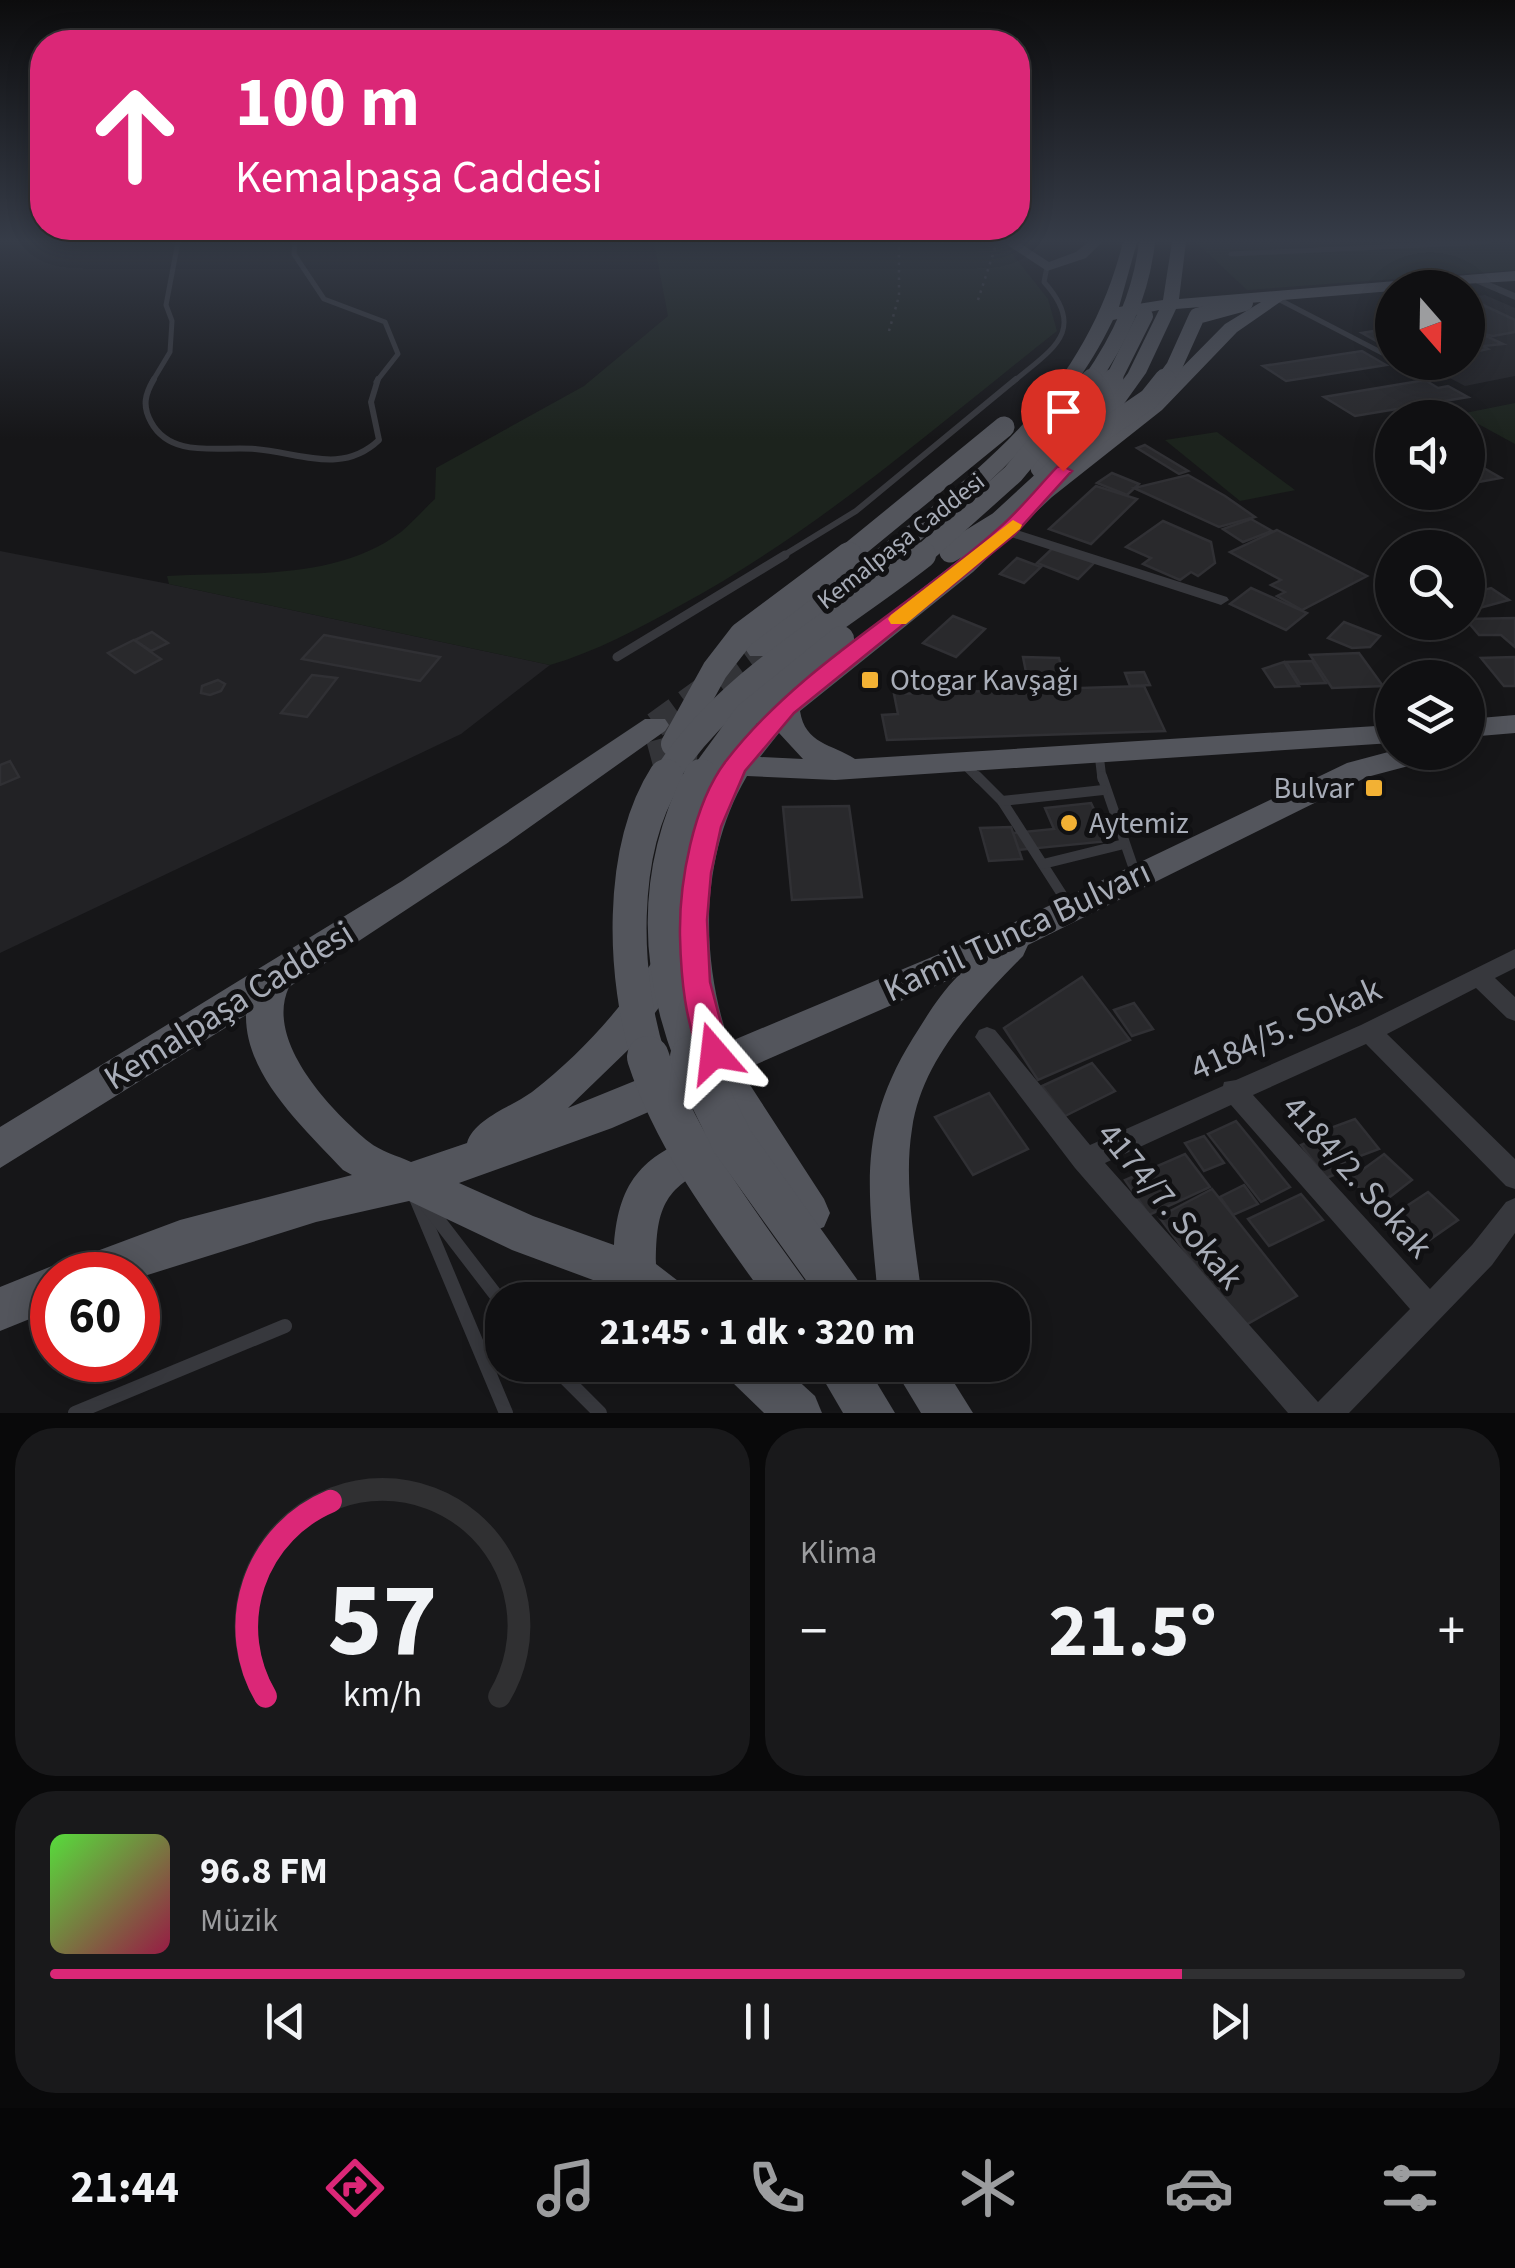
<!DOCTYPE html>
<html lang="tr">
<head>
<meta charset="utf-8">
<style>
	:root { --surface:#101012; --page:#19191b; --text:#f1f3f6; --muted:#9c9d9f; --line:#303032; --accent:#db2777 }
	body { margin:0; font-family:"Source Sans 3",sans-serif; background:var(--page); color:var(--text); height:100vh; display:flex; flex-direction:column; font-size:38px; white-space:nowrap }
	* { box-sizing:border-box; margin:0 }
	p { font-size:32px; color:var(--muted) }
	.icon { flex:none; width:55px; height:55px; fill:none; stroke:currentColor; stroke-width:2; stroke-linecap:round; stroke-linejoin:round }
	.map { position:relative; height:1413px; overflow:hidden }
	.sheet { display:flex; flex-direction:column; gap:15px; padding:15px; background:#09090a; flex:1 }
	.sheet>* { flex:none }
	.top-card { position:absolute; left:30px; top:30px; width:1000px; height:210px; border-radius:40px; box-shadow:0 5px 25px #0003,0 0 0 2px var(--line); background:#db2777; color:#fff; overflow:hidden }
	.needle { width:65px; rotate:160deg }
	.controls { position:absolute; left:1375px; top:270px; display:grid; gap:20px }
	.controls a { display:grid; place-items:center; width:110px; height:110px; border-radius:50%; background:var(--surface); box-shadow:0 5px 25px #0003,0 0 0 2px var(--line); font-size:50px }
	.speed { position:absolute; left:30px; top:1252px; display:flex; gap:20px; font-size:50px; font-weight:700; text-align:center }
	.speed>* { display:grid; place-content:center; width:130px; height:130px; border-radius:50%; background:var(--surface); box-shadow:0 5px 25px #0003,0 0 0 2px var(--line); line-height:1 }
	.speed .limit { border:15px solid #d22; background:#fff; color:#111 }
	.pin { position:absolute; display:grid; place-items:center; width:85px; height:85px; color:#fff; margin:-102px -42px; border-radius:50% 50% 50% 0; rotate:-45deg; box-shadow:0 0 10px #0007 }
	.pin .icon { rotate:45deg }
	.me { position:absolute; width:110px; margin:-55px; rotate:343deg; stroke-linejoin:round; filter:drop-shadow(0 0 8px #0008) }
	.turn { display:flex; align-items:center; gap:35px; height:210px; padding:0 40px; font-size:45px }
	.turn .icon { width:130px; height:130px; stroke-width:2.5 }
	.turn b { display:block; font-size:70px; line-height:85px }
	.big { font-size:75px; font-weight:700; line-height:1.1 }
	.sheet .widget { flex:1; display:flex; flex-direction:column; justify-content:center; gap:15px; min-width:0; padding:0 35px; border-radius:40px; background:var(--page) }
	.sheet .dial { align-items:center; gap:0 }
	.dial svg { height:260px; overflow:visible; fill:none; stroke:var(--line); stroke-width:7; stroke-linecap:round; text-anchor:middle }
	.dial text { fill:var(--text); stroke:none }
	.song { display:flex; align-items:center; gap:30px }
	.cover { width:120px; height:120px; border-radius:15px; background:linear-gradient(135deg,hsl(110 70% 55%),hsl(340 70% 35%)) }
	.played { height:10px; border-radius:5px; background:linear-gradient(90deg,var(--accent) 80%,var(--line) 80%) }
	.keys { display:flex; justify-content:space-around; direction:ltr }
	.heat { display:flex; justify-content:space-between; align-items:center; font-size:55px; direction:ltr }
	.sheet .tiles { flex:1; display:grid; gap:15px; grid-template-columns:1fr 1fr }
	.widget:last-child { grid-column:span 2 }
	.trip { position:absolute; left:485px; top:1282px; width:545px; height:100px; border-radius:40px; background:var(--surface); box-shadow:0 5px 25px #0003,0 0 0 2px var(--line); font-weight:700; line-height:100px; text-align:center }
	.tabs { display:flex; height:160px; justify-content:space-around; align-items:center; background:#060607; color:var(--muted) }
	.tabs .icon { width:70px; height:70px }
	.tabs .active { color:var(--accent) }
	.tabs b { font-size:45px; color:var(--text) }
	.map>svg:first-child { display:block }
	.built { fill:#222225 }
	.green { fill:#1c231d }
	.building { fill:#29292c; stroke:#303034; stroke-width:2.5 }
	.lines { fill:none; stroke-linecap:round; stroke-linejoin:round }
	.primary-tunnel { stroke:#333438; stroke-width:26; stroke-dasharray:26 12; stroke-linecap:butt }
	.path { stroke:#3d3f44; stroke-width:2.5; stroke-dasharray:2.5 5; stroke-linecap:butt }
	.lane-far4 { stroke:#37383d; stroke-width:5 }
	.lane-far3 { stroke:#37383d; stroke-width:6 }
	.lane-far2 { stroke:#37383d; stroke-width:9 }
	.lane-far1 { stroke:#37383d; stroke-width:10 }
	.lane { stroke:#37383d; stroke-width:14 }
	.street { fill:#37383d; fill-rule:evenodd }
	.secondary { fill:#45474d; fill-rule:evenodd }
	.primary { fill:#53555c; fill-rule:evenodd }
	.primary-bridge-far4 { stroke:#53555c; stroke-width:16 }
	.primary-bridge-far3 { stroke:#53555c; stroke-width:21 }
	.primary-bridge-far2 { stroke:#53555c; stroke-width:26 }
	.primary-bridge-far1 { stroke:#53555c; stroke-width:34 }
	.primary-bridge { stroke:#53555c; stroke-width:42 }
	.route { fill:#db2777; stroke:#8e194d; stroke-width:2.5 }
	.slow { fill:#f59e0b }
	.poi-dot { fill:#f2b134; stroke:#111113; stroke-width:4 }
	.labels { text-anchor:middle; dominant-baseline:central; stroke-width:10; stroke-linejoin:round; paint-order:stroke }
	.far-street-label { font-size:25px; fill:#a8adb8; stroke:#111113 }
	.poi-label { font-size:30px; fill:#a8adb8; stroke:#111113; text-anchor:start }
	.near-street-label { font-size:35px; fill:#a8adb8; stroke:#111113 }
</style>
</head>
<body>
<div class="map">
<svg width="1515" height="1413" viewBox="0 0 1515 1413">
	<rect width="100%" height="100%" fill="#161618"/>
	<g class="built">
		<polygon points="1485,295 1515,308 1515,376 1465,386 1421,363 1468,362 1468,297"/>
		<polygon points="0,551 169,584 550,665 461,734 0,953"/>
	</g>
	<g class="green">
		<path d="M654,242H1003L1048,299L1057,331C934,428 819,530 681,605C638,629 597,651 550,665L169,584L167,576C244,572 336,581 401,532C413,522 424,509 435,499L436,468L584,386L668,316Z"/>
		<polygon points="1196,242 1515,242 1515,270 1247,290"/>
		<polygon points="1515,403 1515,444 1460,414"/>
		<polygon points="1217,432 1295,490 1296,490 1240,501 1165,440"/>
	</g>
	<g class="building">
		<polygon points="1481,304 1515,320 1515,332 1493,336 1468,331 1468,306"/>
		<polygon points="1392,328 1392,344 1385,346 1362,333"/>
		<polygon points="1475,336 1486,336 1503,344 1483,346 1488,349 1479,351 1468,345 1468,340 1478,338"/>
		<polygon points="1362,351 1386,365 1286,381 1263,366"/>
		<polygon points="1425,380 1438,388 1448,386 1468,397 1355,416 1324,397"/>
		<polygon points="1145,445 1188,471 1179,474 1137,448"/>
		<polygon points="1475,463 1501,478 1468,484 1468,465"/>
		<polygon points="1112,473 1139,484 1127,495 1097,483"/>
		<polygon points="1188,475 1225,496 1255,517 1219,527 1134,488"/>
		<polygon points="1096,486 1137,499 1091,544 1049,529"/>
		<polygon points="1251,519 1272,531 1243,542 1223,529"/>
		<polygon points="1163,521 1211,542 1215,563 1198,576 1191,572 1180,580 1143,564 1151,558 1126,547"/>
		<polygon points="1277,530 1367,576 1302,610 1277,596 1285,592 1271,585 1281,580 1230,552"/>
		<polygon points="1054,547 1095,562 1078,579 1037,563"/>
		<polygon points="1017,558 1041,567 1024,583 1000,574"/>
		<polygon points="1251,588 1307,613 1286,630 1230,604"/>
		<polygon points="1491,588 1509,600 1468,611 1468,594"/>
		<polygon points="953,616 985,629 956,657 923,643"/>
		<polygon points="1515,618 1515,647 1501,635 1479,635 1468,622 1468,619"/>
		<polygon points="1344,622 1380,636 1370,647 1352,648 1328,638"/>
		<polygon points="152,632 168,643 151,651 135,640"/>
		<polygon points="324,635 440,657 420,681 302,659"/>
		<polygon points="134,640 161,659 135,673 108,653"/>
		<polygon points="1359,653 1383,686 1332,688 1310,655"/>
		<polygon points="1023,657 1059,658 1063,673 1026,672"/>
		<polygon points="1515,657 1515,686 1504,686 1481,658"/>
		<polygon points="1312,661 1326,683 1300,684 1286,662"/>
		<polygon points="1284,662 1299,686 1275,687 1263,669"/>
		<polygon points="1415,662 1436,662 1449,678 1427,678"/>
		<polygon points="1144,672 1150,685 1130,686 1125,673"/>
		<polygon points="312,675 337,678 307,717 281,713"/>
		<polygon points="218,680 225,684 221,691 210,695 201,693 202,686"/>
		<polygon points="1144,686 1165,731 887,740 882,715 898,714 894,694"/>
		<polygon points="10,761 19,777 0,785 0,765"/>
		<polygon points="1091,803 1109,841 1018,850 1013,833 1054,829 1045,808"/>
		<polygon points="849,806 862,897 792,900 783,807"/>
		<polygon points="1011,827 1022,859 989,861 980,828"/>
		<polygon points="1082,977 1130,1040 1038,1080 1004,1028"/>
		<polygon points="1134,1003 1153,1029 1132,1036 1114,1010"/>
		<polygon points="1092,1063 1115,1091 1065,1116 1042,1086"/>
		<polygon points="989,1093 1028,1149 973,1175 935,1117"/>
		<polygon points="1355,1119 1379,1149 1336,1165 1342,1172 1326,1178 1301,1145 1317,1138 1314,1134"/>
		<polygon points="1236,1121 1290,1187 1261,1202 1208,1134"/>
		<polygon points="1204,1136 1224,1163 1204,1171 1185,1143"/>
		<polygon points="1185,1154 1210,1187 1149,1215 1125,1180"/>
		<polygon points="1384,1154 1412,1180 1378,1206 1350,1179"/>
		<polygon points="1244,1185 1258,1204 1233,1215 1220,1197"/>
		<polygon points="1212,1189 1297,1296 1242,1327 1159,1217"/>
		<polygon points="1428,1192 1458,1220 1425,1243 1396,1213"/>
		<polygon points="1301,1194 1323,1220 1269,1246 1248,1219"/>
	</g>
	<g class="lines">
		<g class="primary-tunnel">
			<polyline points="655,725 759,650"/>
			<polyline points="650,755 676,748 698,751"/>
		</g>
		<g class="path">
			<polyline points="978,300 996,245"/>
			<polyline points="889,331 899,296 899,242"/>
		</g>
		<g class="lane-far4">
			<polyline points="295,242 294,254 324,299 385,322 398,354 376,382"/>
			<polyline points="1231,254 1487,242"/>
			<polyline points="1278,299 1392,358"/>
			<polyline points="1400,362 1418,372"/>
			<polyline points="152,382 170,352 172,321 166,305 178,242"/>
			<path d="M1013,382C1052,349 1088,331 1044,282L1047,267"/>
		</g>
		<g class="lane-far3">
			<path d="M154,379C145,394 142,406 151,422C171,459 219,446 255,449C301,453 342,475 379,440L371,402L378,379"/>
			<polyline points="781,557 856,511 1016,379"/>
		</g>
		<g class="lane-far2">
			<polyline points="617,657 785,555"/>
			<polyline points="1099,754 1102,779"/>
			<polyline points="963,763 979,779"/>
		</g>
		<g class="lane-far1">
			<polyline points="977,776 1002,801 1070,907"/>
			<polyline points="1102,776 1136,875"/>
			<polyline points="1002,801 1103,790"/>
			<polyline points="1043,864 1124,844"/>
		</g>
		<g class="lane">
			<polyline points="416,1198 506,1413"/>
			<polyline points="426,1204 502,1303"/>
			<polyline points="552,1365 600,1413"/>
			<polyline points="75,1413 285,1326"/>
		</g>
		<g class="street">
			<polygon points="1475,276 1515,293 1515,300 1471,281 1470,279"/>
			<polygon points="1007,527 1227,597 1229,600 1221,605 1215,603 1002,534 1002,528"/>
			<path d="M1515,949V968L1495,978L1515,997V1021L1507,1018L1476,988L1387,1034L1515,1159V1189L1506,1186L1366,1044L1253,1095L1430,1289L1472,1245L1506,1202L1515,1198V1233L1492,1265L1349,1413H1288L1075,1168L975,1037L979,1030L987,1027L995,1030L1090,1145L1223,1086L1224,1082L1236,1080L1361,1025ZM1231,1105L1410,1309L1318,1402L1105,1163Z"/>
		</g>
		<polygon class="secondary" points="1003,242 1018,242 1049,262 1076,252 1088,242 1102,242 1086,258 1047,271"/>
		<g class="primary">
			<path d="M1123,242H1137L1119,307L1163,300L1172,242H1186L1179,299L1515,271V281L1392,288V291L1283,300L1237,332L1162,410L1052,497L973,572L800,711C805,744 832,744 855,759L1392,725V743L835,780L747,776C700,856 700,957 729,1042L1013,923L1347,763L1392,751L1439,752L1435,759L1367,777L1028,945L1023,956C976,1004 922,1059 912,1129C903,1185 916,1245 922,1300H878C870,1195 854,1133 913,1038C927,1016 939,995 958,976L741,1071L824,1199L830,1213L824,1227L809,1233L794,1227L744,1149L710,1085L612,1128L459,1183L533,1216L614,1245C619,1178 645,1154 706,1132L720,1138L726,1151L720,1164C665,1185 656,1206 656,1264L682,1284L688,1300H632L620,1290L512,1250L409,1201L316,1222L138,1278L52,1275V1310L0,1331V1287L52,1266L67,1273L73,1260L180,1220L352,1175L343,1170C305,1129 245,1076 246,1015L0,1168V1127L402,881L645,719H665L669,725L665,731L506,844L289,987C264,1040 330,1110 369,1142C380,1151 398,1156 411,1162L467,1143C474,1119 511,1107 532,1092C585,1051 626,1003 662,947L675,944C675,884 689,826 718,774L706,765L711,758L731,756L776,702L956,562L1054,470L1064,468L1095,444H1081L1078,440L1128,373L1159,310L1113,320C1041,469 895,557 768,656H750L746,650C766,623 815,596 843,575C967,481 1083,402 1123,242ZM1261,302L1225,324L1148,402L1096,443L1146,373L1176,309ZM779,733L803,759L760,757ZM678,981L696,1056L568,1108L629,1049Z"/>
			<polygon points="1515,715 1515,733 1468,737 1468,719"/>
			<polygon points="724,1365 781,1365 815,1396 822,1413 764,1413 731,1381"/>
			<polygon points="815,1365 866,1365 895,1413 843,1413"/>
			<polygon points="892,1365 943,1365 973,1413 921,1413"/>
		</g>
		<g class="primary-bridge-far4">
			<path d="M1090,382C1120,339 1141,295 1147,242"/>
			<polyline points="1112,382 1145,316"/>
			<polyline points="1163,382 1174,367 1197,316 1245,303"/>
		</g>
		<g class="primary-bridge-far3">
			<polyline points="1041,468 1075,433 1113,379"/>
			<polyline points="950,552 999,522 1086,442 1149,399 1165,379"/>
			<polyline points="845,557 1004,427"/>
			<polyline points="920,557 1013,474 1092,379"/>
		</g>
		<g class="primary-bridge-far2">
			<polyline points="674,744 715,670 742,635 849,555"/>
			<path d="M664,779C726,681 834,625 923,555"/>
			<polyline points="700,779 747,715 841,639"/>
		</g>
		<g class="primary-bridge-far1">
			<path d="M649,1059C623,979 618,851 666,776"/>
			<path d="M692,1059C655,964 654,868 701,776"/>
		</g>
		<g class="primary-bridge">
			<path d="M648,1057C677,1146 740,1225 793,1300"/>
			<polyline points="691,1057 732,1141 846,1300"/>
		</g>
	</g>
	<linearGradient id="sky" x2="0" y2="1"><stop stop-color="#0c0c0d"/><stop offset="0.55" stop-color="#363c48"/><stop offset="1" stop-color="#363c48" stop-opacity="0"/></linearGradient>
	<rect width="1515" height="439" fill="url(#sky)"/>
	<path class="route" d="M1063,466L1072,471L1069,474L1014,535L794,713L745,771L721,827L711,873L707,920L710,982L729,1053L725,1062L714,1066L703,1062C685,1024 681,978 680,936C679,883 693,804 726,761C799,666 911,607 999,528C1020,510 1038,487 1057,467Z"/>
	<polygon class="slow" points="1013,520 1022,525 1020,529 906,624 891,624 888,619 891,615"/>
	<g class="poi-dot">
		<rect x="860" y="670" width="20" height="20" rx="5"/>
		<rect x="1364" y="778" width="20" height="20" rx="5"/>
		<circle cx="1069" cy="823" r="10"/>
	</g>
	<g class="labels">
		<g class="far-street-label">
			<text transform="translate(901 541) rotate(-38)">Kemalpaşa Caddesi</text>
		</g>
		<g class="poi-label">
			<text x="890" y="680">Otogar Kavşağı</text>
			<text x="1354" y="788" text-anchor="end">Bulvar</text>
			<text x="1089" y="823">Aytemiz</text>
		</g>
		<g class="near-street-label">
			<text transform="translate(1017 931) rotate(-25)">Kamil Tunca Bulvarı</text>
			<text transform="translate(229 1006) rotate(-32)">Kemalpaşa Caddesi</text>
			<text transform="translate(1286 1029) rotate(-24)">4184/5. Sokak</text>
			<text transform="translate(1357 1177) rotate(48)">4184/2. Sokak</text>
			<text transform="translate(1170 1206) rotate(50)">4174/7. Sokak</text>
		</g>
	</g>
</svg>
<div class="controls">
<a><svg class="needle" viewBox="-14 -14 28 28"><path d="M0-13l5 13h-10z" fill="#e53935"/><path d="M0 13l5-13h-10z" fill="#9c9d9f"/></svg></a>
<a><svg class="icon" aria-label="sound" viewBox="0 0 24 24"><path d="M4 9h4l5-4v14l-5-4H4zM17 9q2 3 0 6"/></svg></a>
<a><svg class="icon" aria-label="search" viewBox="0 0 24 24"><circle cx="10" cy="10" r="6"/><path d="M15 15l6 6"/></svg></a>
<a><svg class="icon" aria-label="layers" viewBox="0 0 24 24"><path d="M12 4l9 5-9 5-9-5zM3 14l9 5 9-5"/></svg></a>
</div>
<div class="speed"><div class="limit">60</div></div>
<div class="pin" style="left:1063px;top:471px;background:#d93025"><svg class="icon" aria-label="arrive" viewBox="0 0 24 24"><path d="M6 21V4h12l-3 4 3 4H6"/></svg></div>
<svg class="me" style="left:714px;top:1053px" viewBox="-20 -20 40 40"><path d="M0-17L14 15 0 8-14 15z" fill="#db2777" stroke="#fff" stroke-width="4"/></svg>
<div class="trip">21:45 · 1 dk · 320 m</div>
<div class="top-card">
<div class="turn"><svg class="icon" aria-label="ahead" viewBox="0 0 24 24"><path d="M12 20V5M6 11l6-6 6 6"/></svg><div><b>100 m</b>Kemalpaşa Caddesi</div></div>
</div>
</div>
<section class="sheet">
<div class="tiles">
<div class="widget dial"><svg viewBox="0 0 100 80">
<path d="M14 69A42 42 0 1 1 86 69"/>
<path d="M14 69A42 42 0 0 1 34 9" stroke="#db2777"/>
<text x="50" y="56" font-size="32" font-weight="700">57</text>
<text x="50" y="72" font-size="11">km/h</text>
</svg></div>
<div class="widget"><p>Klima</p>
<div class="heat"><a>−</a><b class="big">21.5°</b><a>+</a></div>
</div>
<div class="widget">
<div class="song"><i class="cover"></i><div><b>96.8 FM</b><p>Müzik</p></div></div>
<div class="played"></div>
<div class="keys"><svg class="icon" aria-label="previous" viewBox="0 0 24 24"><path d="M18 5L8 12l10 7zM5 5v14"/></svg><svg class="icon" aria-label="pause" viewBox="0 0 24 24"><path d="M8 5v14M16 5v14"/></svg><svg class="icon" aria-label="next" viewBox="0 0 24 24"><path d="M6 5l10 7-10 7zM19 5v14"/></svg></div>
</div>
</div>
</section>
<nav class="tabs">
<b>21:44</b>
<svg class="icon active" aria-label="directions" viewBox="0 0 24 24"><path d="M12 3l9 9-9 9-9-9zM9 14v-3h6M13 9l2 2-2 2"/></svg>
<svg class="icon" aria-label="music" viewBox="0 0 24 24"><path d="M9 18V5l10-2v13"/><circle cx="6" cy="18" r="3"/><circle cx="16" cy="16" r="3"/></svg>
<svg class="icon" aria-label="phone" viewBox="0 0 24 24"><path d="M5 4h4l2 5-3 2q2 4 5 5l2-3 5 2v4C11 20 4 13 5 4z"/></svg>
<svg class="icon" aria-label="climate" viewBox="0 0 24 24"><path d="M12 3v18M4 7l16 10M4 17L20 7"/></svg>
<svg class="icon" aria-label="car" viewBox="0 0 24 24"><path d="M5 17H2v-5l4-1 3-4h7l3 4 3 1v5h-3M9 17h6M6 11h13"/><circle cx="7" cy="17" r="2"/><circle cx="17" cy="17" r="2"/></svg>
<svg class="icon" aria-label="filters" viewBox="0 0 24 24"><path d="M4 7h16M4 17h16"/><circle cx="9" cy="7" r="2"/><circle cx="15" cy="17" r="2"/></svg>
</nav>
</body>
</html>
